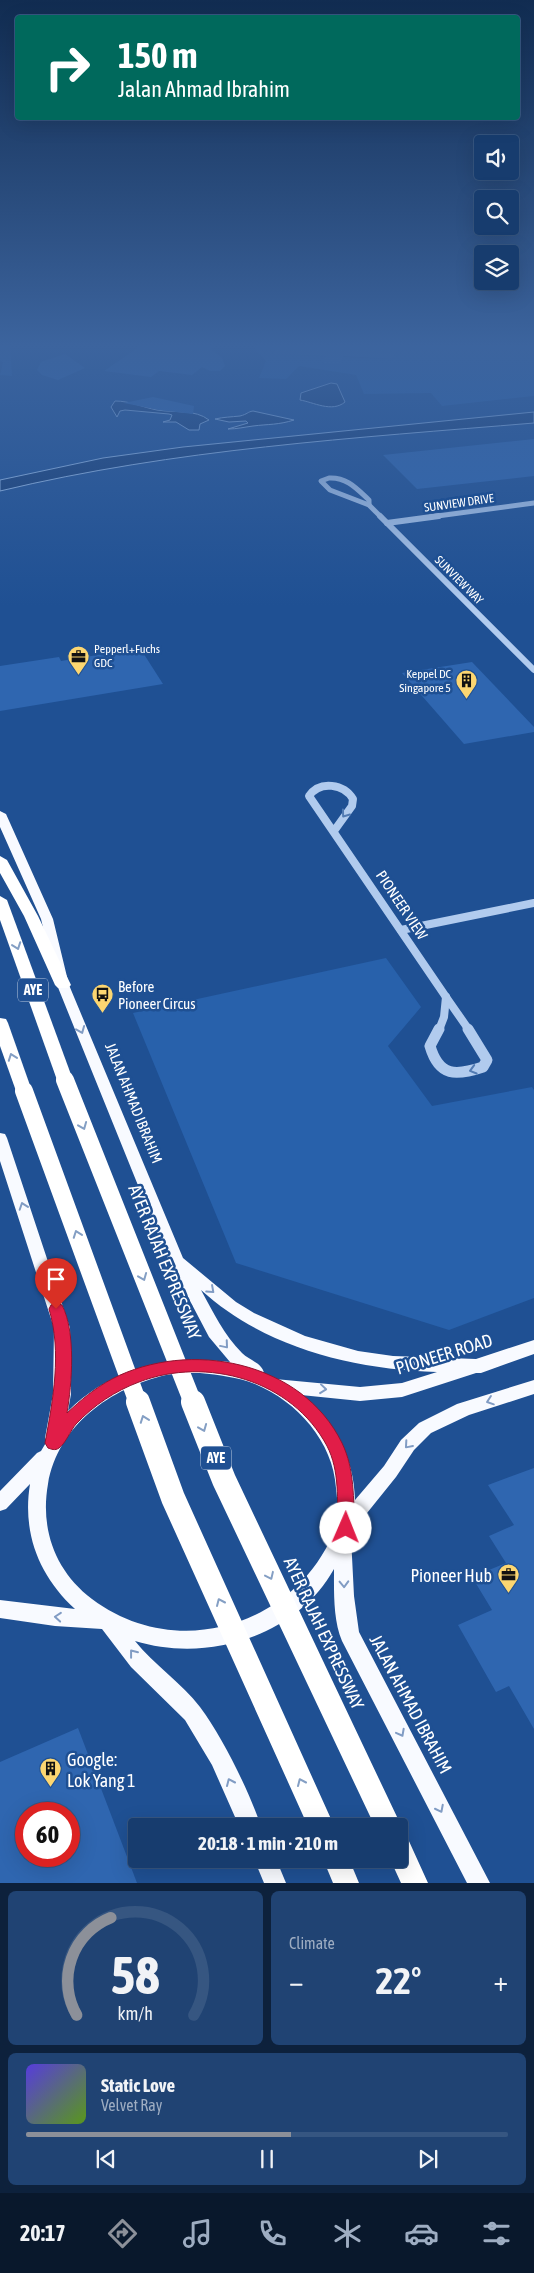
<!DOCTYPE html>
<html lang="en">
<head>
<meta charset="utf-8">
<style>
	:root { --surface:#173c6e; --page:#204373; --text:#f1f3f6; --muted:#9eadc2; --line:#365681; --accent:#8c9099 }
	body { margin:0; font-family:"Asap Condensed",sans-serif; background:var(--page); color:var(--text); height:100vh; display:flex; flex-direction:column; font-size:19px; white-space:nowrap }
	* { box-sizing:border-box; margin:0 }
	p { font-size:16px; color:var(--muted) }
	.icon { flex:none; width:28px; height:28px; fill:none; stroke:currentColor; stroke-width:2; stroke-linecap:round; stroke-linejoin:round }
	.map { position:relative; height:1883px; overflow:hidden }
	.drawer { display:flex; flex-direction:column; gap:8px; padding:8px; background:#0d213c; flex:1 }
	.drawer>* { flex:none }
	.top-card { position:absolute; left:15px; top:15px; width:505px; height:105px; border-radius:5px; box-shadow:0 5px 20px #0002,0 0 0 1px var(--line); background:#00695c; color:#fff; overflow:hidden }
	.controls { position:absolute; left:474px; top:135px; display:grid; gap:10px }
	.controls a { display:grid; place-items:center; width:45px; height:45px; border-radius:5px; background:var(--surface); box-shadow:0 5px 20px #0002,0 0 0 1px var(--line); font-size:25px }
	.speed { position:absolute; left:15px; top:1802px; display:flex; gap:10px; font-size:25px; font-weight:700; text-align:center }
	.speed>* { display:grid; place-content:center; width:65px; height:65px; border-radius:50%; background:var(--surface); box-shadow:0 5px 20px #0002,0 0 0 1px var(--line); line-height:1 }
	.speed .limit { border:8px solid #d22; background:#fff; color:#111 }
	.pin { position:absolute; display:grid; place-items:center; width:42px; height:42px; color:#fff; margin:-51px -21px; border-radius:50% 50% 50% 0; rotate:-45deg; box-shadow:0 0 5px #0007 }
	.pin .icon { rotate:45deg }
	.me { position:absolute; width:55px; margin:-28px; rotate:1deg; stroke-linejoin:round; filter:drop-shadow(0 0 4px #0008) }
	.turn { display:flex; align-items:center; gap:18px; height:105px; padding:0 20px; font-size:22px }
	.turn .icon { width:65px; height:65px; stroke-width:2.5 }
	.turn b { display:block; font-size:35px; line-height:42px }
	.big { font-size:38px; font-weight:700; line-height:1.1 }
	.drawer .widget { flex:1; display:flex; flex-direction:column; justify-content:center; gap:8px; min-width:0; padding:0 18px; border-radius:8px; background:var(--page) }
	.drawer .dial { align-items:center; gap:0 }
	.dial svg { height:130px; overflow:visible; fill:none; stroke:var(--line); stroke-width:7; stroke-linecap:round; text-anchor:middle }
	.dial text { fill:var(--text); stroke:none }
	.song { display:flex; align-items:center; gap:15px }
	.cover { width:60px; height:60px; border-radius:8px; background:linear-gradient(135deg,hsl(250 70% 55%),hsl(90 70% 35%)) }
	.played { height:5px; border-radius:2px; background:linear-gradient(90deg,var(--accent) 55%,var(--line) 55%) }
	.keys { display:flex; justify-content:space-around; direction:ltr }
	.heat { display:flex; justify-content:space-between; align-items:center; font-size:28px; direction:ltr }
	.drawer .tiles { flex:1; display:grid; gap:8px; grid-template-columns:1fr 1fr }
	.widget:last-child { grid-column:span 2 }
	.trip { position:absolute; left:128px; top:1818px; width:280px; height:50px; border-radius:5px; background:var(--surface); box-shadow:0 5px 20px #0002,0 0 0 1px var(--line); font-weight:700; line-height:50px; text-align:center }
	.menu { display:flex; height:80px; justify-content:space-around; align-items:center; background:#09182c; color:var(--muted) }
	.menu .icon { width:35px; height:35px }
	.menu .selected { color:var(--accent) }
	.menu b { font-size:22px; color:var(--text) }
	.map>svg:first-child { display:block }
	.green { fill:#2861ab }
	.water { fill:#153b72; stroke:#a4c6ef }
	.building { fill:#2f66b0; fill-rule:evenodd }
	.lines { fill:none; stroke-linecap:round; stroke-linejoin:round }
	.minor-far3 { stroke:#b1cbee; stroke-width:5 }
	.minor-far2 { stroke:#b1cbee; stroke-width:6 }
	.minor-far1 { stroke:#b1cbee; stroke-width:8 }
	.minor { stroke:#b1cbee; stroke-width:11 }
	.major { fill:#f8faff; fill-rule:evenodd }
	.highway { fill:#fff; fill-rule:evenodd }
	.highway-bridge-far1 { stroke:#fff; stroke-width:18 }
	.highway-bridge { stroke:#fff; stroke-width:24 }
	.oneway { stroke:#527bb3 }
	.oneway2 { stroke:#849fc4 }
	.oneway3 { stroke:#819cc4 }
	.route { fill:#e11d48; stroke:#92132f }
	.labels { text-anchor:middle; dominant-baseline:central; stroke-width:5; stroke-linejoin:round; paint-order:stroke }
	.far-street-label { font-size:12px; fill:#fff; stroke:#1f5093 }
	.far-poi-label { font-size:12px; fill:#fff; stroke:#1f5093; text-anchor:start }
	.shield { fill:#1f5093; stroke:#bccadf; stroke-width:1 }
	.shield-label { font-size:14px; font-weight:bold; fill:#fff }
	.street-label { font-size:15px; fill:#fff; stroke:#1f5093 }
	.poi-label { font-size:15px; fill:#fff; stroke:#1f5093; text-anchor:start }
	.near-street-label { font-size:18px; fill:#fff; stroke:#1f5093 }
	.near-poi-label { font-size:18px; fill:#fff; stroke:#1f5093; text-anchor:end }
</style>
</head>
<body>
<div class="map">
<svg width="534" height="1883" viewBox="0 0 534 1883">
	<rect width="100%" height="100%" fill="#1f5093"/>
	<g class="green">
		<polygon points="0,343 10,343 12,376 0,375 3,362 0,361"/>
		<polygon points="250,343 277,343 274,354 392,359 402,343 534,343 534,396 442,406 431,393 364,394 356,375 299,366 286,379 259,378 266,361"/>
		<polygon points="386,958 421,1007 388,1046 432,1106 532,1087 534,1090 534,1298 449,1330 236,1263 133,1013"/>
	</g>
	<g class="water">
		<path d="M331,383L337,384L345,402C332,413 313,402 300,400L301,393Z"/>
		<path d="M115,401C130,401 142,407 157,410C175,413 195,409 209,420L200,424L199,430H189L176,422H163L170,420L172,415L169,414L125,410L120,411L117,417L111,407Z"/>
		<path d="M253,411L294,420C278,425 269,424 253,426C245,427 237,429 228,429L248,423L246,421L229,422L215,419C224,417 231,417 240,416C248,414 247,412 253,411Z"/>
		<path d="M534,412V423C355,438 175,449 0,491V480L103,458L183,447Z"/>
	</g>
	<g class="building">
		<polygon points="145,343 218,343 211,349 222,358 225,366 220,371 210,371 202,367 192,375 159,371 151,377 104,371"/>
		<polygon points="277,343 402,343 392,359 343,356 340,364 323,363 326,356 274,354"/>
		<polygon points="65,354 85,368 58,380 42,375 37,370 41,362"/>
		<polygon points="153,397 194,406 193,414 159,410 124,403"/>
		<polygon points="534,439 534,476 417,489 383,455"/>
		<polygon points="140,648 163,684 0,711 0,666 59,657 61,661"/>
		<polygon points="472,662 534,727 534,732 464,744 402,673"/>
		<polygon points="534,1468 534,1729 509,1686 496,1692 458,1625 492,1610 472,1577 506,1563 489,1536 514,1525 488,1485"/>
		<path d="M78,1728L137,1883H0V1762ZM26,1814H69V1856H26Z"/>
	</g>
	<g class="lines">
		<g class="minor-far3">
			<path d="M329,478C347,477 357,489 369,500V505L330,490L321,481Z"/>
			<polyline points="369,505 381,517"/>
			<polyline points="430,517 534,503"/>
		</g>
		<g class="minor-far2">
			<polyline points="380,516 534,670"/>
			<polyline points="387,523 439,516"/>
		</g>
		<g class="minor-far1">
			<path d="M334,831L352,806L353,799C344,784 320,780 309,796L446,997"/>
			<polyline points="401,930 534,903"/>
			<polyline points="446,997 469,1030"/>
			<polyline points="439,1030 444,1017 446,997"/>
		</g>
		<path class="minor" d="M439,1029L430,1046C439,1077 456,1076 483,1067L487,1060L468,1029"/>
		<g class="major">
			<path d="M0,811L6,814L53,919L69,985L183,1258L236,1302L254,1313L305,1336L358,1351L393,1356L476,1359L534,1340V1354L481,1373H476L402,1397L360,1401L301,1395C334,1423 354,1456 355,1500L384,1466L401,1440L419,1423L457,1404L534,1380V1394L469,1415L431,1433L414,1450L396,1477L363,1518L351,1537L354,1596L359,1632L490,1883H467L342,1641C333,1620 334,1591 334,1569C296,1637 207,1663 135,1641C154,1665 182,1683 200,1707C223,1738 248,1789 261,1826H239L212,1765L185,1720L131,1667L102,1629L55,1626L0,1618V1600L75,1609C39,1576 22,1533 30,1484L6,1509L0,1511V1491L37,1453L41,1451L47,1441L45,1438L53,1394L54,1328L0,1161V1133L5,1134L7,1138L70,1328L71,1394L68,1411C112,1367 170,1355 230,1362L209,1337L167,1257L57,985L41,919L0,827ZM201,1290C265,1348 352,1369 437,1372L402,1383L360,1387L275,1379L264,1373C262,1363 249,1360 242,1353C224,1335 213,1312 201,1290ZM200,1373C219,1375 237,1377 255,1384C298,1402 333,1442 336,1488C337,1499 340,1517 336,1527C298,1626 177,1663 92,1599C55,1571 40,1529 48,1484C58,1425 111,1388 166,1375C177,1373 189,1373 200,1373Z"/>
			<polygon points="254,1859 276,1859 286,1883 264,1883"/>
		</g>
		<g class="highway">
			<polygon points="0,856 7,860 38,916 71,985 68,988 58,988 55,985 24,916 0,873"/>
			<polygon points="0,896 7,900 73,1080 71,1084 65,1086 59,1084 57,1080 0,920"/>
			<polygon points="0,1018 6,1019 8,1023 32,1091 30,1095 24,1097 18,1095 16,1091 0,1046"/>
			<polygon points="399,1835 408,1839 428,1883 401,1883 390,1859 399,1859"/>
			<polygon points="323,1859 349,1859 359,1883 333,1883"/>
		</g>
		<g class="highway-bridge-far1">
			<polyline points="65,1080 193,1403"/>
			<polyline points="24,1091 138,1403"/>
		</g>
		<g class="highway-bridge">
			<polyline points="138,1402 173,1498 321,1826"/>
			<polyline points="193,1402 224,1480 388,1826"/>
		</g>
	</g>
	<defs><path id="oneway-chevron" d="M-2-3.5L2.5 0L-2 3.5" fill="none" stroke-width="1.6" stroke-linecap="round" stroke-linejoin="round" transform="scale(1.25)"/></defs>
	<g class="oneway">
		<use href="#oneway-chevron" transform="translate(345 814) rotate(126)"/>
		<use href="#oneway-chevron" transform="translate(473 1070) rotate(164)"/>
	</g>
	<g class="oneway2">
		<use href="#oneway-chevron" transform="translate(17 946) rotate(70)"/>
		<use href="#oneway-chevron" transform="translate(12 1057) rotate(-110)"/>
		<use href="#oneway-chevron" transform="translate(83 1126) rotate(68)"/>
		<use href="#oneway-chevron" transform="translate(77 1234) rotate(-110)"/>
		<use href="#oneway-chevron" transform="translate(143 1277) rotate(68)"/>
		<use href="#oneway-chevron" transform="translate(144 1419) rotate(-110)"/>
		<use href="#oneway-chevron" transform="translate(203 1428) rotate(68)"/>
		<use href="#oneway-chevron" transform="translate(270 1576) rotate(65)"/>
		<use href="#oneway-chevron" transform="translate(220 1602) rotate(-114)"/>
		<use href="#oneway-chevron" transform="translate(301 1782) rotate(-114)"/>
	</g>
	<g class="oneway3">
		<use href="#oneway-chevron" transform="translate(81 1030) rotate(68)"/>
		<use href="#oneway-chevron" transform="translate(23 1206) rotate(-109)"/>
		<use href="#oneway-chevron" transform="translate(211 1290) rotate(42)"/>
		<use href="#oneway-chevron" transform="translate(225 1345) rotate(50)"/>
		<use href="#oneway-chevron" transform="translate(323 1389) rotate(6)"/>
		<use href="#oneway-chevron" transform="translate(490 1401) rotate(161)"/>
		<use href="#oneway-chevron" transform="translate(408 1445) rotate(131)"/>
		<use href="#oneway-chevron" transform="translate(344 1584) rotate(88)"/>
		<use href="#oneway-chevron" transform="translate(58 1617) rotate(-175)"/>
		<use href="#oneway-chevron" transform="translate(133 1653) rotate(-128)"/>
		<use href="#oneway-chevron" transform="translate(401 1733) rotate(62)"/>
		<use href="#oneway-chevron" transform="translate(230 1782) rotate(-114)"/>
		<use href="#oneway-chevron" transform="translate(440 1809) rotate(63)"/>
	</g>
	<linearGradient id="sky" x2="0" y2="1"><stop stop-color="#112c51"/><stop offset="0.57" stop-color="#3c649e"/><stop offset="1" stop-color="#3c649e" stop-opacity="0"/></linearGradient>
	<rect width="534" height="606" fill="url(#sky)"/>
	<path class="route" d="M56,1303L62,1305C76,1332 72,1383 67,1413C81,1400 95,1388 112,1379C189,1339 302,1361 342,1443C355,1470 353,1499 355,1528L352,1534L346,1536L340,1534L338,1528C337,1501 340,1471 327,1446C292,1380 207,1356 139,1382C115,1391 94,1405 76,1424C70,1431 66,1443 59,1448C55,1451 51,1449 48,1448L45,1443C53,1400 62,1352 49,1309L51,1305Z"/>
	<defs>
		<symbol id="office-pin" viewBox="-11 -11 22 30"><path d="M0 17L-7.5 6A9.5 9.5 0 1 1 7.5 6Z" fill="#fcd671" stroke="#1f5093"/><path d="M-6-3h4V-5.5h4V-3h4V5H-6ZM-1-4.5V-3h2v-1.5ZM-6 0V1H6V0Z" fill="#111"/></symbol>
		<symbol id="building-pin" viewBox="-11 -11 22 30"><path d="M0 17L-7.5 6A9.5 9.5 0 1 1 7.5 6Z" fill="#fcd671" stroke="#1f5093"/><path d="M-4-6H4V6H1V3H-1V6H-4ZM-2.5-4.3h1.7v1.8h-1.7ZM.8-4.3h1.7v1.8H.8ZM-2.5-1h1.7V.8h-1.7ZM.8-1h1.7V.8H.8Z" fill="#111"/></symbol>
		<symbol id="bus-pin" viewBox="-11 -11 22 30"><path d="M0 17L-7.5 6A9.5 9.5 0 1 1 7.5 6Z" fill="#fcd671" stroke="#1f5093"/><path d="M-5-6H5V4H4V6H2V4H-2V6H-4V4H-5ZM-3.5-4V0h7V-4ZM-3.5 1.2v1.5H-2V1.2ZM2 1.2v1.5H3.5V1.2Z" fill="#111"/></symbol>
	</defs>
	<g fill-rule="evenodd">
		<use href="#office-pin" x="66" y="644" width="25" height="34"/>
		<use href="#building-pin" x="454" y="668" width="25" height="34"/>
		<use href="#bus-pin" x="90" y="982" width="25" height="34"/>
		<use href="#office-pin" x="496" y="1562" width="25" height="34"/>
		<use href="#building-pin" x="38" y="1756" width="25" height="34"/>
	</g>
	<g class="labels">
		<g class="far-street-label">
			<text transform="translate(459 503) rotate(-8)">SUNVIEW DRIVE</text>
			<text transform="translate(459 580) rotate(45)">SUNVIEW WAY</text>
		</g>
		<g class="far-poi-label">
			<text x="94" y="649">Pepperl+Fuchs<tspan x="94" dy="14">GDC</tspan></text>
			<text x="451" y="674" text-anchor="end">Keppel DC<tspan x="451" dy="14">Singapore 5</tspan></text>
		</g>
		<g class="shield">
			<rect x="18" y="978.5" width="30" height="23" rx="4"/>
			<rect x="201" y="1446.5" width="30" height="23" rx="4"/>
		</g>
		<g class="shield-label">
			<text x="33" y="990">AYE</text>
			<text x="216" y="1458">AYE</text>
		</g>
		<g class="street-label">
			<text transform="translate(402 905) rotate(56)">PIONEER VIEW</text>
			<text transform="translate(134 1103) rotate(68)">JALAN AHMAD IBRAHIM</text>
		</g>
		<g class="poi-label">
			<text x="118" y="986">Before<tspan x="118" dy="17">Pioneer Circus</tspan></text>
		</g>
		<g class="near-street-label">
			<text transform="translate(165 1262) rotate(68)">AYER RAJAH EXPRESSWAY</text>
			<text transform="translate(444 1354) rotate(-17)">PIONEER ROAD</text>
			<text transform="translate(324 1633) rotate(65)">AYER RAJAH EXPRESSWAY</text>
			<text transform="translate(411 1704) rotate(62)">JALAN AHMAD IBRAHIM</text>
		</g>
		<g class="near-poi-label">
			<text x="492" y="1575">Pioneer Hub</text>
			<text x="67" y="1759" text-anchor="start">Google:<tspan x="67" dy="21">Lok Yang 1</tspan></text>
		</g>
	</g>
</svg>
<div class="controls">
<a><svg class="icon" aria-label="sound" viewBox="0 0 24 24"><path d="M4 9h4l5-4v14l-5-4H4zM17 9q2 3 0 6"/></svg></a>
<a><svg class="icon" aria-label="search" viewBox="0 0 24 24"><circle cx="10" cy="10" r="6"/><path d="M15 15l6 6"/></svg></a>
<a><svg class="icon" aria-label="layers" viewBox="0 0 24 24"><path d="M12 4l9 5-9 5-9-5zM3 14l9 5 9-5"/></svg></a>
</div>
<div class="speed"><div class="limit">60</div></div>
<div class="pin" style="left:56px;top:1309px;background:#d93025"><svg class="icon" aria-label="arrive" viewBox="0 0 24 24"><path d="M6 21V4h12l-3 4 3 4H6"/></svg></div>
<svg class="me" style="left:346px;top:1528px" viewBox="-20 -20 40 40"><circle r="19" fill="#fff"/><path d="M0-13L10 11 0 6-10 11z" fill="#e11d48"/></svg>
<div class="trip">20:18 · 1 min · 210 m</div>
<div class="top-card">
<div class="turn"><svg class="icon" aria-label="right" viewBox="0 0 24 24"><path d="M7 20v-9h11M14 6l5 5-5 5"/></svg><div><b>150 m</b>Jalan Ahmad Ibrahim</div></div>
</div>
</div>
<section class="drawer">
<div class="tiles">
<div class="widget dial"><svg viewBox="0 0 100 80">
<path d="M14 69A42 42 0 1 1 86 69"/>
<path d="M14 69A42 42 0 0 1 35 9" stroke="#8c9099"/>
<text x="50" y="56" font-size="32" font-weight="700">58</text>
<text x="50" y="72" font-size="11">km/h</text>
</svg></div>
<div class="widget"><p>Climate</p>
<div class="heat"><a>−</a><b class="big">22°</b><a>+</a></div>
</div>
<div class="widget">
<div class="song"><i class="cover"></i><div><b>Static Love</b><p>Velvet Ray</p></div></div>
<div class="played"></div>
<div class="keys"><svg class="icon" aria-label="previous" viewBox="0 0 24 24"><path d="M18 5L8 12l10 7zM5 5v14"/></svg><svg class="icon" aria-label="pause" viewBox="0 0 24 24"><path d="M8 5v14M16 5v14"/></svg><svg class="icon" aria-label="next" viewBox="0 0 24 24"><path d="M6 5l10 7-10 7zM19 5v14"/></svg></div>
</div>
</div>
</section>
<nav class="menu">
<b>20:17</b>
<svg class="icon selected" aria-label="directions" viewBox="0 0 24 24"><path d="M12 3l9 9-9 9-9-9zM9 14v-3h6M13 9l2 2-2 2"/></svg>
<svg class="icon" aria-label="music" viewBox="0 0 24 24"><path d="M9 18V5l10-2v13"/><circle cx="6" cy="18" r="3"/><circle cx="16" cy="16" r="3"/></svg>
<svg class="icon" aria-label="phone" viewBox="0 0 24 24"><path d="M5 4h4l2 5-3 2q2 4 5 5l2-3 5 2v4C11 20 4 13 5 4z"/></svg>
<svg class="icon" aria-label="climate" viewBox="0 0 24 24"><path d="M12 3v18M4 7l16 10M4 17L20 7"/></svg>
<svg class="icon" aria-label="car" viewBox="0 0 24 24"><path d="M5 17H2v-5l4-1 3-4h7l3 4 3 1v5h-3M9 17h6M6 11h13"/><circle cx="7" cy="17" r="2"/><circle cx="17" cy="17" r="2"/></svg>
<svg class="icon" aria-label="filters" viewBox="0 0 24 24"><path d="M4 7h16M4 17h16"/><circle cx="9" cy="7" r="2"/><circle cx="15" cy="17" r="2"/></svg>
</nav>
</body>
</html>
